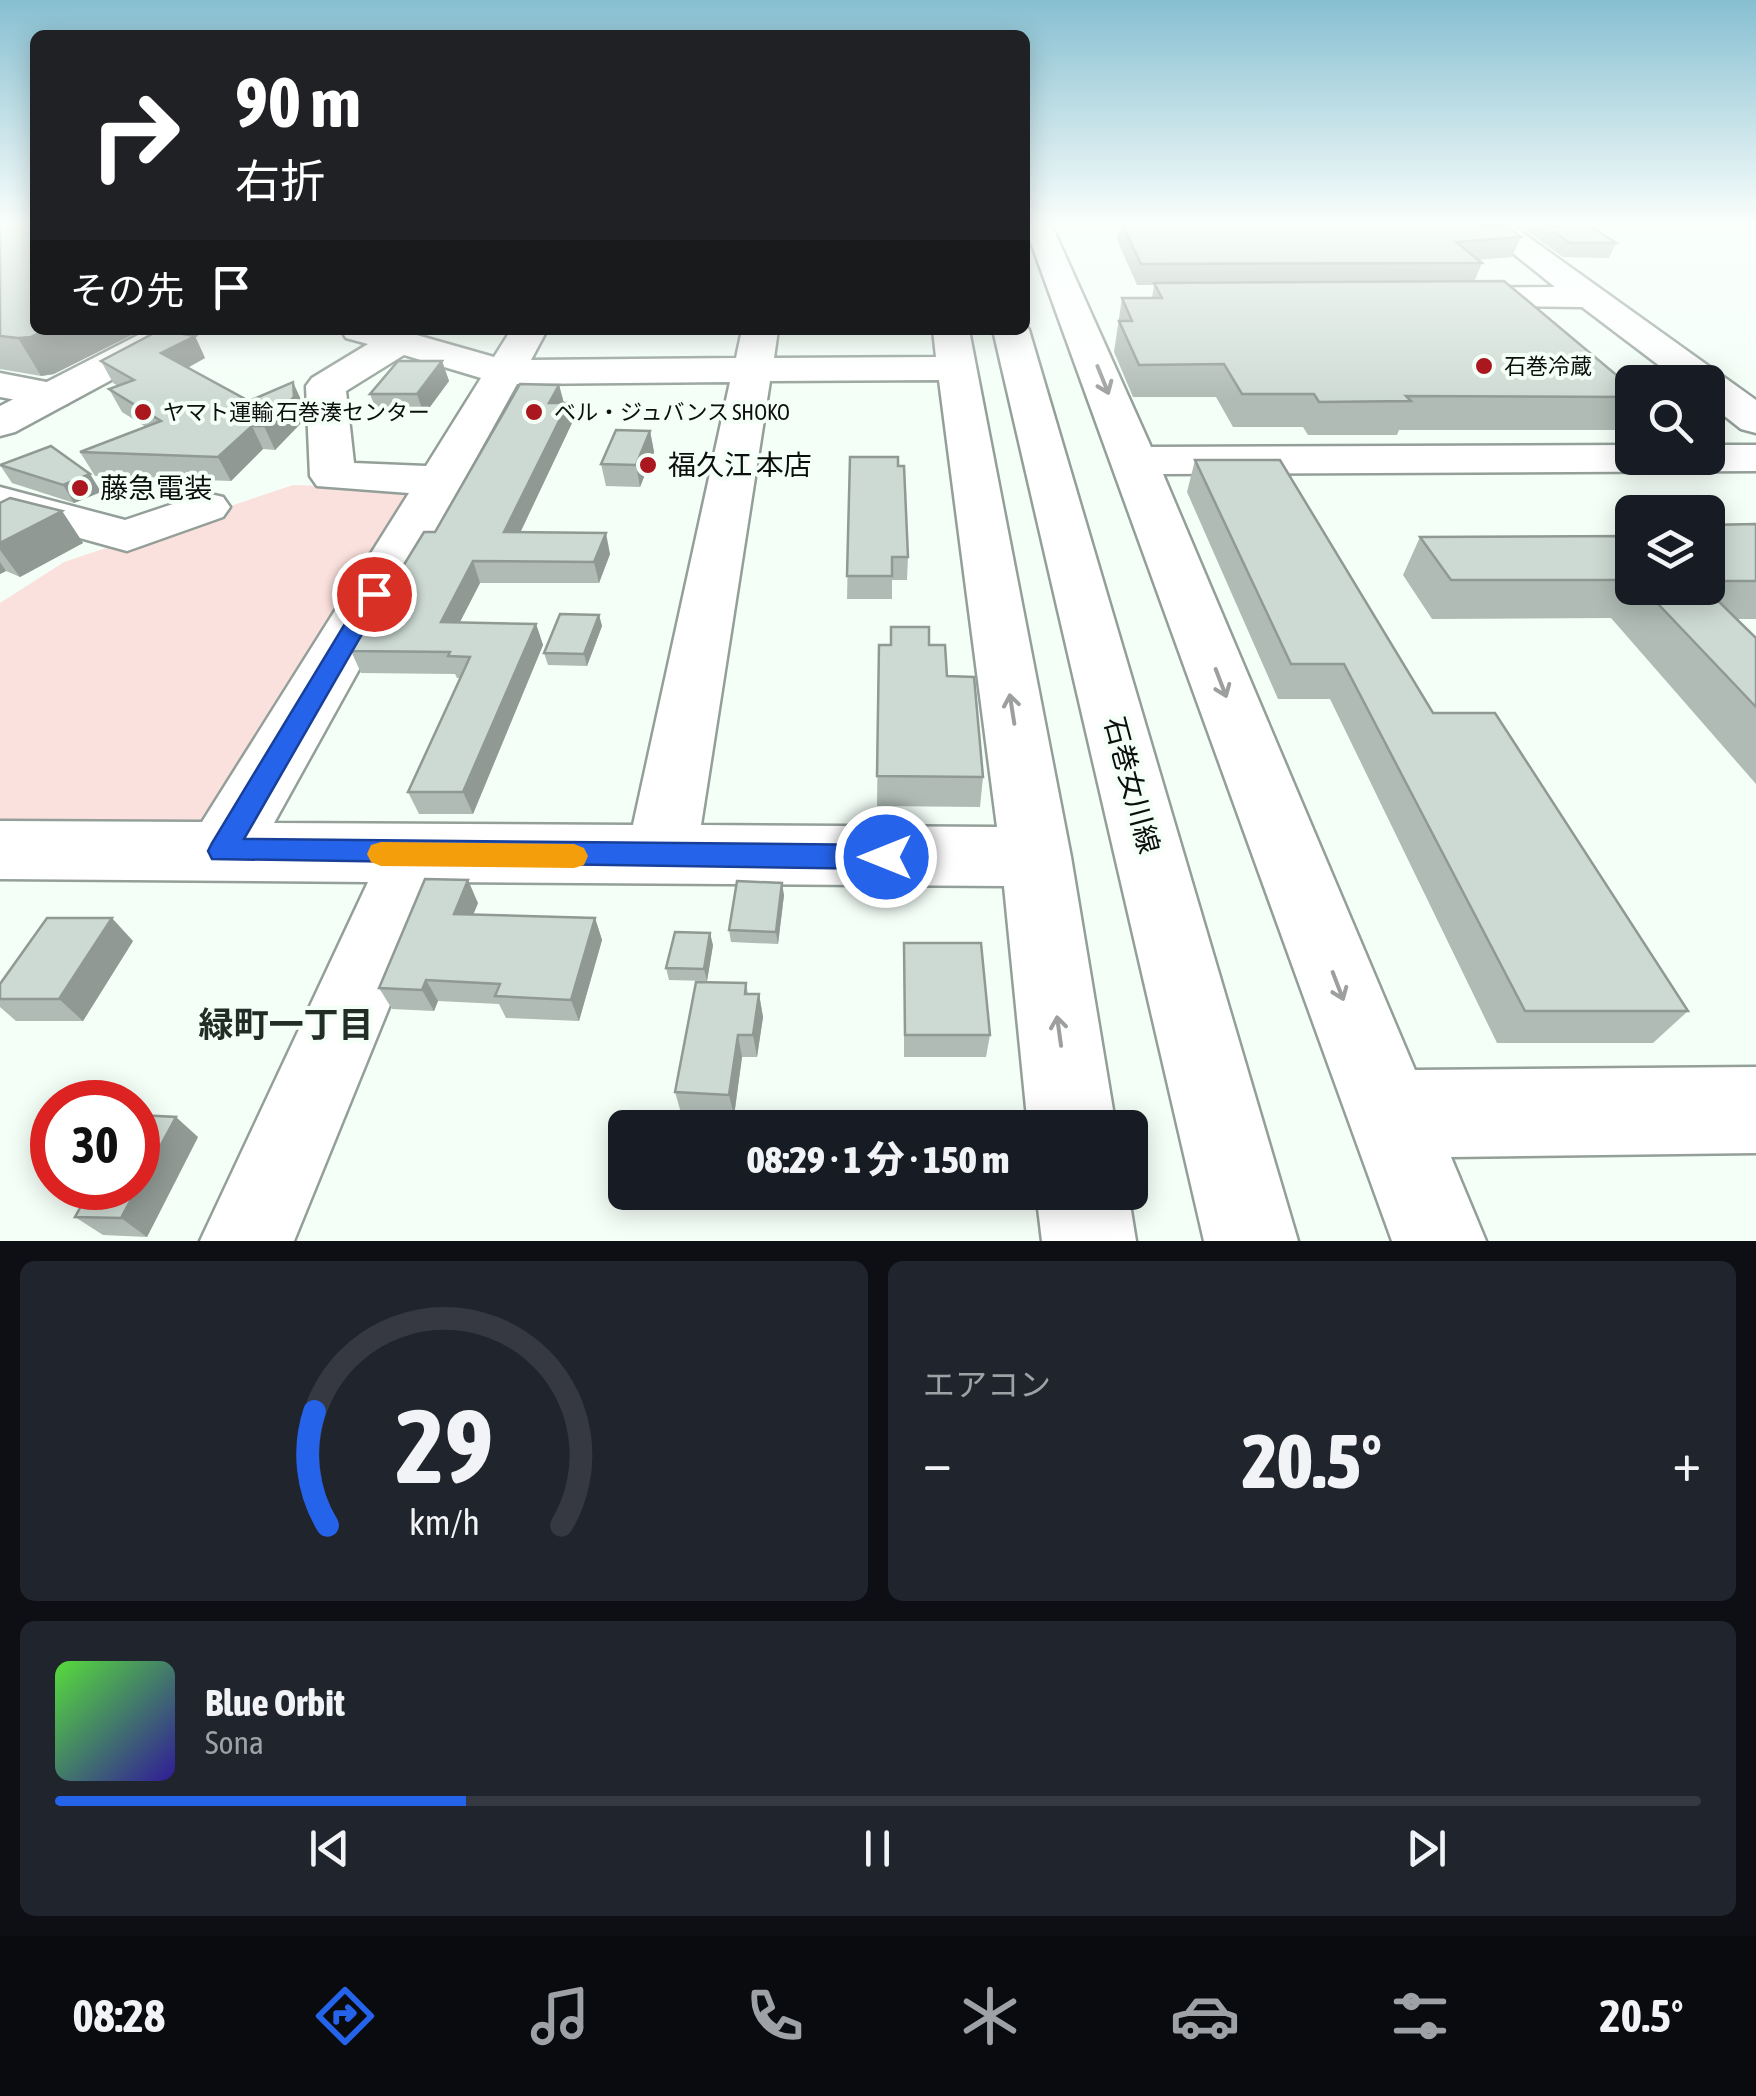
<!DOCTYPE html>
<html lang="ja">
<head>
<meta charset="utf-8">
<style>
	:root { --surface:#171b24; --page:#20242c; --text:#f1f3f6; --muted:#9ea1a6; --line:#363941; --accent:#2563eb }
	body { margin:0; font-family:"Asap Condensed","Noto Sans JP",sans-serif; background:var(--page); color:var(--text); height:100vh; display:flex; flex-direction:column; font-size:38px; white-space:nowrap }
	* { box-sizing:border-box; margin:0 }
	p { font-size:32px; color:var(--muted) }
	.icon { flex:none; width:55px; height:55px; fill:none; stroke:currentColor; stroke-width:2; stroke-linecap:round; stroke-linejoin:round }
	.map { position:relative; height:1241px; overflow:hidden }
	.drawer { display:flex; flex-direction:column; gap:20px; padding:20px; background:#0d0f14; flex:1 }
	.drawer>* { flex:none }
	.top-card { position:absolute; left:30px; top:30px; width:1000px; height:305px; border-radius:15px; box-shadow:0 5px 25px #0003; background:#202124; color:#fff; overflow:hidden }
	.controls { position:absolute; left:1615px; top:365px; display:grid; gap:20px }
	.controls a { display:grid; place-items:center; width:110px; height:110px; border-radius:15px; background:var(--surface); box-shadow:0 5px 25px #0003; font-size:50px }
	.speed { position:absolute; left:30px; top:1080px; display:flex; gap:20px; font-size:50px; font-weight:700; text-align:center }
	.speed>* { display:grid; place-content:center; width:130px; height:130px; border-radius:50%; background:var(--surface); box-shadow:0 5px 25px #0003; line-height:1 }
	.speed .limit { border:15px solid #d22; background:#fff; color:#111 }
	.pin { position:absolute; display:grid; place-items:center; width:85px; height:85px; color:#fff; margin:-42px; border:5px solid #fff; border-radius:50%; box-shadow:0 2px 10px #0007 }
	.me { position:absolute; width:110px; margin:-55px; rotate:270deg; stroke-linejoin:round; filter:drop-shadow(0 0 8px #0008) }
	.turn { display:flex; align-items:center; gap:35px; height:210px; padding:0 40px; font-size:45px }
	.turn .icon { width:130px; height:130px; stroke-width:2.5 }
	.turn b { display:block; font-size:70px; line-height:85px }
	.then { display:flex; align-items:center; height:95px; padding:0 40px; background:#0003; gap:20px; font-size:38px }
	.big { font-size:75px; font-weight:800; line-height:1.1 }
	.drawer .tile { flex:1; display:flex; flex-direction:column; justify-content:center; gap:15px; min-width:0; padding:0 35px; border-radius:15px; background:var(--page) }
	.drawer .dial { align-items:center; gap:0 }
	.dial svg { height:260px; overflow:visible; fill:none; stroke:var(--line); stroke-width:7; stroke-linecap:round; text-anchor:middle }
	.dial text { fill:var(--text); stroke:none }
	.song { display:flex; align-items:center; gap:30px }
	.cover { width:120px; height:120px; border-radius:15px; background:linear-gradient(135deg,hsl(110 70% 55%),hsl(250 70% 35%)) }
	.played { height:10px; border-radius:5px; background:linear-gradient(90deg,var(--accent) 25%,var(--line) 25%) }
	.keys { display:flex; justify-content:space-around; direction:ltr }
	.heat { display:flex; justify-content:space-between; align-items:center; font-size:55px; direction:ltr }
	.drawer .tiles { flex:1; display:grid; gap:20px; grid-template-columns:1fr 1fr }
	.tile:last-child { grid-column:span 2 }
	.trip { position:absolute; left:608px; top:1110px; width:540px; height:100px; border-radius:15px; background:var(--surface); box-shadow:0 5px 25px #0003; font-weight:800; line-height:100px; text-align:center }
	.tabs { display:flex; height:160px; justify-content:space-around; align-items:center; background:#090b0e; color:var(--muted) }
	.tabs .icon { width:70px; height:70px }
	.tabs .on { color:var(--accent) }
	.tabs b { font-size:45px; color:var(--text) }
	.map>svg:first-child { display:block }
	.green { fill:#fbe1de }
	.lines { fill:none; stroke-linecap:round; stroke-linejoin:round }
	.minor-casing { stroke:#939f98; stroke-width:5 }
	.major-casing { stroke:#939f98; stroke-width:5 }
	.highway-casing { stroke:#939f98; stroke-width:5 }
	.minor { fill:#fff; fill-rule:evenodd }
	.major { fill:#fff; fill-rule:evenodd }
	.highway { fill:#fff; fill-rule:evenodd }
	.wall { fill:#b0bbb5 }
	.shaded-wall { fill:#909994 }
	.building { fill:#cddad3; stroke:#909994; stroke-width:2.5 }
	.oneway { stroke:#9d9f9e }
	.route { fill:#2563eb; stroke:#184099; stroke-width:2.5 }
	.slow { fill:#f59e0b }
	.poi-dot { fill:#ab171f; stroke:#f4fff8; stroke-width:4 }
	.labels { text-anchor:middle; dominant-baseline:central; stroke-width:8; stroke-linejoin:round; paint-order:stroke }
	.far-poi-label { font-size:22px; fill:#0b0f0d; stroke:#f4fff8; text-anchor:start }
	.poi-label { font-size:28px; fill:#0b0f0d; stroke:#f4fff8; text-anchor:start }
	.street-label { font-size:28px; fill:#0b0f0d; stroke:#f4fff8 }
	.near-neighbourhood-label { font-size:35px; font-weight:bold; fill:#232d27; stroke:#f4fff8 }
</style>
</head>
<body>
<div class="map">
<svg width="1756" height="1241" viewBox="0 0 1756 1241">
	<rect width="100%" height="100%" fill="#f4fff8"/>
	<polygon class="green" points="293,485 411,489 201,825 0,824 0,603 64,562"/>
	<g class="lines">
		<defs>
			<g id="minor">
				<polygon points="1025,226 1052,226 1151,447 1632,445 1632,458 1708,458 1708,445 1756,445 1756,471 1163,474 1415,1070 1756,1067 1756,1153 1451,1157 1486,1241 1392,1241"/>
				<polygon points="1479,226 1513,226 1756,400 1756,433 1741,429 1708,403 1708,382 1681,382 1582,307 1436,305 1431,298 1436,291 1448,288 1555,287"/>
				<path d="M341,330H399L494,357L511,330H547L531,360L736,358L742,330H778L774,358L936,357L933,330H969L1071,857L1116,1128H1028L1004,886L440,882L294,1241H200L368,882L0,879V821L202,822L409,493L317,486L310,476L306,386L312,378L368,344L346,338ZM404,355L481,378L426,466L354,463L346,391ZM939,380L997,827L701,825L770,381ZM730,382L633,825L274,823L517,384Z"/>
				<polygon points="0,373 67,386 73,395 67,404 53,407 0,397"/>
				<polygon points="0,487 125,520 206,493 223,497 230,507 223,517 127,551 0,516"/>
				<polygon points="1036,1192 1128,1192 1136,1241 1042,1241"/>
			</g>
			<polygon id="major" points="1025,324 1029,330 1298,1241 1204,1241 993,330 1025,330"/>
			<polygon id="highway" points="148,330 194,330 189,338 15,432 0,436 0,406"/>
		</defs>
		<use href="#minor" class="minor-casing"/>
		<use href="#major" class="major-casing"/>
		<use href="#highway" class="highway-casing"/>
		<use href="#minor" class="minor"/>
		<use href="#major" class="major"/>
		<use href="#highway" class="highway"/>
	</g>
	<g class="wall">
		<polygon points="0,226 54,374 41,376 0,369"/>
		<polygon points="1120,226 1507,226 1521,237 1512,257 1478,260 1482,263 1474,282 1632,388 1632,415 1624,430 1399,430 1397,435 1308,435 1303,427 1233,427 1216,397 1133,397 1114,352 1122,298 1152,298 1154,285 1137,285 1117,240"/>
		<polygon points="1520,226 1591,226 1616,243 1609,258 1563,257"/>
		<polygon points="195,336 205,358 187,368 249,401 303,404 304,420 275,450 263,449 231,481 95,476 80,452 146,427 122,412 109,389 118,386 113,383 101,361"/>
		<polygon points="442,361 449,381 424,415 378,415 370,394"/>
		<polygon points="559,385 564,403 572,423 520,533 610,554 599,583 480,583 460,622 536,624 543,645 473,814 419,814 408,792 460,678 457,678 455,674 361,673 351,651"/>
		<polygon points="650,431 654,452 640,487 606,486 601,464"/>
		<polygon points="850,457 908,557 907,580 892,580 892,599 847,599"/>
		<polygon points="1195,460 1433,713 1688,1011 1653,1043 1497,1043 1330,699 1278,699 1187,492"/>
		<polygon points="0,465 90,474 101,492 74,503 12,483"/>
		<polygon points="0,503 62,511 83,543 20,577 6,571 0,574"/>
		<polygon points="1756,524 1756,619 1737,619 1756,638 1756,784 1611,618 1432,619 1403,575 1420,537 1632,536 1632,588 1708,588 1708,525"/>
		<polygon points="599,615 602,626 587,666 548,665 544,653"/>
		<polygon points="879,645 929,645 947,676 983,777 980,807 877,806"/>
		<polygon points="784,895 778,944 731,942 729,930"/>
		<polygon points="478,903 473,914 595,918 602,940 579,1021 506,1018 499,1004 438,1001 434,1011 392,1009 379,988"/>
		<polygon points="133,941 83,1021 16,1021 0,1007 0,984"/>
		<polygon points="904,943 990,1035 986,1057 904,1057"/>
		<polygon points="713,945 707,981 669,980 666,968"/>
		<polygon points="746,983 748,994 759,994 763,1017 757,1057 742,1057 734,1116 681,1113 675,1092"/>
		<polygon points="198,1137 147,1237 103,1235 75,1217"/>
	</g>
	<g class="shaded-wall">
		<polygon points="46,330 142,330 54,374 41,376 18,338"/>
		<polygon points="195,336 205,358 173,376 161,353"/>
		<polygon points="442,361 449,381 424,415 417,394"/>
		<polygon points="293,382 303,404 304,420 275,450 264,426"/>
		<polygon points="559,385 564,404 549,403"/>
		<polygon points="568,403 572,423 510,554 504,532"/>
		<polygon points="252,426 263,449 231,481 218,457"/>
		<polygon points="650,431 654,452 640,487 636,465"/>
		<polygon points="90,474 101,492 74,503 63,485"/>
		<polygon points="62,511 83,543 20,577 0,550 0,543"/>
		<polygon points="606,533 610,554 599,583 594,562"/>
		<polygon points="473,561 480,583 449,643 441,622"/>
		<polygon points="0,562 6,571 0,574"/>
		<polygon points="599,615 602,626 587,666 584,654"/>
		<polygon points="536,624 543,645 473,814 463,792"/>
		<polygon points="468,880 478,903 465,935 454,914"/>
		<polygon points="782,883 784,895 778,944 776,932"/>
		<polygon points="112,918 133,941 83,1021 59,999"/>
		<polygon points="595,918 602,940 579,1021 571,1000"/>
		<polygon points="710,933 713,945 707,981 704,969"/>
		<polygon points="426,980 438,1001 434,1011 422,990"/>
		<polygon points="759,994 763,1017 757,1057 753,1035"/>
		<polygon points="738,1035 742,1057 734,1116 729,1095"/>
		<polygon points="176,1117 198,1137 147,1237 121,1218"/>
	</g>
	<g class="building">
		<polygon points="0,226 35,226 35,330 46,330 31,337 18,338 0,336"/>
		<polygon points="1123,226 1507,226 1521,237 1456,242 1482,263 1141,264"/>
		<polygon points="1545,226 1591,226 1616,243 1570,243"/>
		<polygon points="1504,281 1632,388 1632,397 1406,396 1411,401 1319,402 1314,394 1242,394 1224,364 1139,365 1119,321 1132,321 1122,298 1162,298 1154,283"/>
		<polygon points="160,330 195,336 161,353 249,401 293,382 294,397 264,426 252,426 218,457 80,452 161,421 109,389 134,380 101,361"/>
		<polygon points="398,361 442,361 417,394 370,394"/>
		<polygon points="520,384 559,385 549,403 568,403 504,532 606,533 594,562 473,561 441,622 536,624 463,792 408,792 470,657 448,656 450,652 351,651 424,532 435,532"/>
		<polygon points="616,430 650,431 636,465 601,464"/>
		<polygon points="51,446 90,474 63,485 0,465"/>
		<polygon points="850,457 898,457 898,466 904,466 908,557 892,557 892,576 847,576"/>
		<polygon points="1195,460 1280,460 1433,713 1495,713 1688,1011 1525,1011 1344,664 1291,664"/>
		<polygon points="10,498 62,511 0,543 0,503"/>
		<polygon points="1756,524 1756,581 1708,581 1708,536 1720,536 1708,525"/>
		<polygon points="1632,536 1632,580 1451,580 1420,537"/>
		<polygon points="1643,588 1705,588 1756,638 1756,707"/>
		<polygon points="560,614 599,615 584,654 544,653"/>
		<polygon points="891,627 929,627 929,645 945,645 947,676 974,677 983,777 877,776 879,645 891,645"/>
		<polygon points="425,879 468,880 454,914 595,918 571,1000 495,996 500,984 426,980 422,990 379,988"/>
		<polygon points="737,881 782,883 776,932 729,930"/>
		<polygon points="47,918 112,918 59,999 0,999 0,984"/>
		<polygon points="675,932 710,933 704,969 666,968"/>
		<polygon points="904,943 981,943 990,1035 905,1035"/>
		<polygon points="696,982 746,983 745,994 759,994 753,1035 738,1035 729,1095 675,1092"/>
		<polygon points="138,1115 176,1117 138,1187"/>
		<polygon points="91,1188 137,1188 121,1218 75,1217"/>
	</g>
	<defs><path id="oneway-shaft" d="M-6 0H5M1.5-3L5.5 0L1.5 3" fill="none" stroke-width="1.6" stroke-linecap="round" stroke-linejoin="round" transform="scale(2.5)"/></defs>
	<g class="oneway">
		<use href="#oneway-shaft" transform="translate(1103 380) rotate(68)"/>
		<use href="#oneway-shaft" transform="translate(1221 683) rotate(69)"/>
		<use href="#oneway-shaft" transform="translate(1012 709) rotate(-99)"/>
		<use href="#oneway-shaft" transform="translate(1338 986) rotate(69)"/>
		<use href="#oneway-shaft" transform="translate(1059 1031) rotate(-98)"/>
	</g>
	<linearGradient id="sky" x2="0" y2="1"><stop stop-color="#86bfd1"/><stop offset="0.56" stop-color="#fafffc"/><stop offset="1" stop-color="#fafffc" stop-opacity="0"/></linearGradient>
	<rect width="1756" height="400" fill="url(#sky)"/>
	<polygon class="route" points="374,586 385,594 244,839 886,845 896,848 900,857 896,866 886,869 212,859 208,851 212,843 363,594"/>
	<polygon class="slow" points="381,842 574,844 584,848 588,856 584,865 574,868 381,866 371,862 367,854 371,845"/>
	<g class="poi-dot">
		<circle cx="1484" cy="366" r="10"/>
		<circle cx="143" cy="412" r="10"/>
		<circle cx="534" cy="412" r="10"/>
		<circle cx="648" cy="465" r="10"/>
		<circle cx="80" cy="488" r="10"/>
	</g>
	<g class="labels">
		<g class="far-poi-label">
			<text x="1504" y="366">石巻冷蔵</text>
			<text x="163" y="412">ヤマト運輸 石巻湊センター</text>
			<text x="554" y="412">ベル・ジュバンス SHOKO</text>
		</g>
		<g class="poi-label">
			<text x="668" y="465">福久江 本店</text>
			<text x="100" y="488">藤急電装</text>
		</g>
		<g class="street-label">
			<text transform="translate(1132 785) rotate(75)">石巻女川線</text>
		</g>
		<g class="near-neighbourhood-label">
			<text x="286" y="1024">緑町一丁目</text>
		</g>
	</g>
</svg>
<div class="controls">
<a><svg class="icon" aria-label="search" viewBox="0 0 24 24"><circle cx="10" cy="10" r="6"/><path d="M15 15l6 6"/></svg></a>
<a><svg class="icon" aria-label="layers" viewBox="0 0 24 24"><path d="M12 4l9 5-9 5-9-5zM3 14l9 5 9-5"/></svg></a>
</div>
<div class="speed"><div class="limit">30</div></div>
<div class="pin" style="left:374px;top:594px;background:#d93025"><svg class="icon" aria-label="arrive" viewBox="0 0 24 24"><path d="M6 21V4h12l-3 4 3 4H6"/></svg></div>
<svg class="me" style="left:886px;top:857px" viewBox="-20 -20 40 40"><circle r="17" fill="#2563eb" stroke="#fff" stroke-width="3"/><path d="M0-11L8 9 0 5-8 9z" fill="#fff"/></svg>
<div class="trip">08:29 · 1 分 · 150 m</div>
<div class="top-card">
<div class="turn"><svg class="icon" aria-label="right" viewBox="0 0 24 24"><path d="M7 20v-9h11M14 6l5 5-5 5"/></svg><div><b>90 m</b>右折</div></div>
<div class="then">その先<svg class="icon" aria-label="arrive" viewBox="0 0 24 24"><path d="M6 21V4h12l-3 4 3 4H6"/></svg></div>
</div>
</div>
<section class="drawer">
<div class="tiles">
<div class="tile dial"><svg viewBox="0 0 100 80">
<path d="M14 69A42 42 0 1 1 86 69"/>
<path d="M14 69A42 42 0 0 1 10 34" stroke="#2563eb"/>
<text x="50" y="56" font-size="32" font-weight="700">29</text>
<text x="50" y="72" font-size="11">km/h</text>
</svg></div>
<div class="tile"><p>エアコン</p>
<div class="heat"><a>−</a><b class="big">20.5°</b><a>+</a></div>
</div>
<div class="tile">
<div class="song"><i class="cover"></i><div><b>Blue Orbit</b><p>Sona</p></div></div>
<div class="played"></div>
<div class="keys"><svg class="icon" aria-label="previous" viewBox="0 0 24 24"><path d="M18 5L8 12l10 7zM5 5v14"/></svg><svg class="icon" aria-label="pause" viewBox="0 0 24 24"><path d="M8 5v14M16 5v14"/></svg><svg class="icon" aria-label="next" viewBox="0 0 24 24"><path d="M6 5l10 7-10 7zM19 5v14"/></svg></div>
</div>
</div>
</section>
<nav class="tabs">
<b>08:28</b>
<svg class="icon on" aria-label="directions" viewBox="0 0 24 24"><path d="M12 3l9 9-9 9-9-9zM9 14v-3h6M13 9l2 2-2 2"/></svg>
<svg class="icon" aria-label="music" viewBox="0 0 24 24"><path d="M9 18V5l10-2v13"/><circle cx="6" cy="18" r="3"/><circle cx="16" cy="16" r="3"/></svg>
<svg class="icon" aria-label="phone" viewBox="0 0 24 24"><path d="M5 4h4l2 5-3 2q2 4 5 5l2-3 5 2v4C11 20 4 13 5 4z"/></svg>
<svg class="icon" aria-label="climate" viewBox="0 0 24 24"><path d="M12 3v18M4 7l16 10M4 17L20 7"/></svg>
<svg class="icon" aria-label="car" viewBox="0 0 24 24"><path d="M5 17H2v-5l4-1 3-4h7l3 4 3 1v5h-3M9 17h6M6 11h13"/><circle cx="7" cy="17" r="2"/><circle cx="17" cy="17" r="2"/></svg>
<svg class="icon" aria-label="filters" viewBox="0 0 24 24"><path d="M4 7h16M4 17h16"/><circle cx="9" cy="7" r="2"/><circle cx="15" cy="17" r="2"/></svg>
<b>20.5°</b>
</nav>
</body>
</html>
